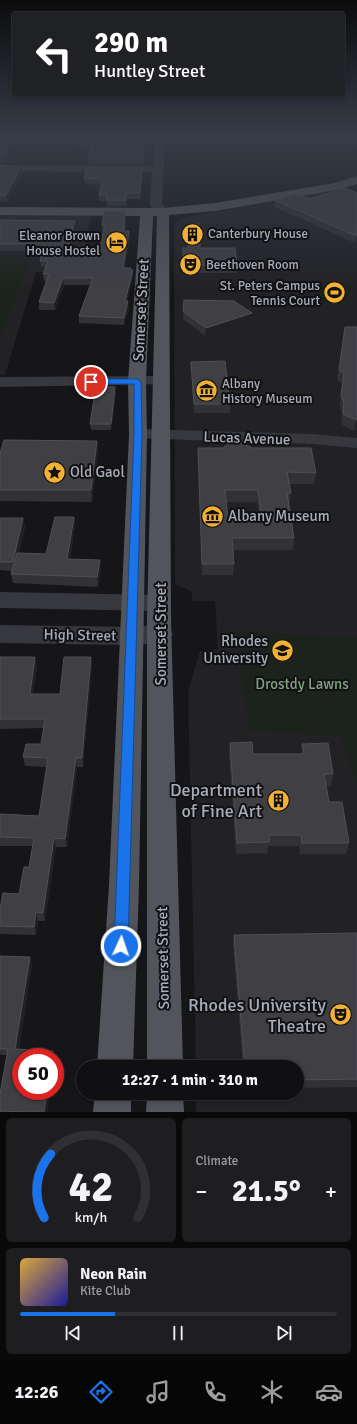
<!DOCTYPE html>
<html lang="en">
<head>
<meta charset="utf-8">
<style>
	:root { --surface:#101012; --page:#1e1e20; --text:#f1f3f6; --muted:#9c9d9f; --line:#303032; --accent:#1a73e8 }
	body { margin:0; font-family:Signika,sans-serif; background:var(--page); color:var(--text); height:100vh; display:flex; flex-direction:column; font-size:15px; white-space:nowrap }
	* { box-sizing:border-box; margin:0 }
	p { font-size:13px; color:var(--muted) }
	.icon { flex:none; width:22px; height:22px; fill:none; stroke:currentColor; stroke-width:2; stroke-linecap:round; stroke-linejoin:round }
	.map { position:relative; height:1112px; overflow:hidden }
	.panel { display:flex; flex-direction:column; gap:6px; padding:6px; background:#09090a; flex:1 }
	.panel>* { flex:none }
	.guide { position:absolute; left:12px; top:12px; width:333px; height:84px; border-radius:4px; box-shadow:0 2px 6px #0003,0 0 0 1px var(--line); background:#202124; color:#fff; overflow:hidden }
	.speed { position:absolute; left:12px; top:1048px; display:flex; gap:8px; font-size:20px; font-weight:700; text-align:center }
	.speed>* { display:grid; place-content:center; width:52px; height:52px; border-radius:50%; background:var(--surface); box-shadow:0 2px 6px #0003,0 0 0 1px var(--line); line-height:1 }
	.speed .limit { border:6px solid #d22; background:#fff; color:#111 }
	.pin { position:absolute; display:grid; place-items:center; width:34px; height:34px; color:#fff; margin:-17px; border:2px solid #fff; border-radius:50%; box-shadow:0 1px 4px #0007 }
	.me { position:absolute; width:44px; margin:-22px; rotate:3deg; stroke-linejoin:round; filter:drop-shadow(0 0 3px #0008) }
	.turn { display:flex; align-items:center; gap:14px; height:84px; padding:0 16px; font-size:18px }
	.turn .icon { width:52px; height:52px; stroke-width:2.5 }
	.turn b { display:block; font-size:28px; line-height:34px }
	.big { font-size:30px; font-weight:700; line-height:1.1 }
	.panel .card { flex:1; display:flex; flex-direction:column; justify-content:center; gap:6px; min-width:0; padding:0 14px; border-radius:6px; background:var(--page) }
	.panel .dial { align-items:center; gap:0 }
	.dial svg { height:104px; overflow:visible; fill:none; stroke:var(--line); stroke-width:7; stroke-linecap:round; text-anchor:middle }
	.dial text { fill:var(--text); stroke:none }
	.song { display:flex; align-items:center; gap:12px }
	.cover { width:48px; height:48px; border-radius:6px; background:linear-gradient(135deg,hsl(40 70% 55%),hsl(240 70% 35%)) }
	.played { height:4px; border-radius:2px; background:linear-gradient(90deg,var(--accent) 30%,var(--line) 30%) }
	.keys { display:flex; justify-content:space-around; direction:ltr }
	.heat { display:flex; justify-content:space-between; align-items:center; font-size:22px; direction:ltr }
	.panel .tiles { flex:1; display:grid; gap:6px; grid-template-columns:1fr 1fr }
	.card:last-child { grid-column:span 2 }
	.trip { position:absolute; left:76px; top:1060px; width:228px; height:40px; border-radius:20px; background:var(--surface); box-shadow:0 2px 6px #0003,0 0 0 1px var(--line); font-weight:700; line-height:40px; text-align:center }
	.tab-bar { display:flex; height:64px; justify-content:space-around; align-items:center; background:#060607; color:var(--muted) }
	.tab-bar .icon { width:28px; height:28px }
	.tab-bar .active { color:var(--accent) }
	.tab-bar b { font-size:18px; color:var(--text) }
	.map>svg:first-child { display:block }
	.built { fill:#222225 }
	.green { fill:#1c231d }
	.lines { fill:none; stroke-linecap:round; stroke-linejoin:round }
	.minor { fill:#37383d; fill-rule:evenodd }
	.major { fill:#53555c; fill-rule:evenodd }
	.wall { fill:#323236; fill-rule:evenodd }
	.shaded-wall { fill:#212124 }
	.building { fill:#3f3f44; stroke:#4f5156; fill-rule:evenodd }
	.route { fill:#1a73e8; stroke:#114b97 }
	.labels { text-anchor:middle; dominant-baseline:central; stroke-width:4; stroke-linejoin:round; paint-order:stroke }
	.far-poi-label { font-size:13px; fill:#a8adb8; stroke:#111113; text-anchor:start }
	.street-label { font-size:15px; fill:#a8adb8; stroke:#111113 }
	.poi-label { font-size:15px; fill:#a8adb8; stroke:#111113; text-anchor:start }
	.park-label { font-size:15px; fill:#7fa381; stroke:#111113 }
	.near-poi-label { font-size:18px; fill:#a8adb8; stroke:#111113; text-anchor:end }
</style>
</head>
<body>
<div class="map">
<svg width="357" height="1112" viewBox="0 0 357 1112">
	<rect width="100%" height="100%" fill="#161618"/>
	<g class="built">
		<polygon points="346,188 357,192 357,1112 196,1112 196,1093 297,1093 297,1067 196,1067 188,691 200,651 218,649 215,601 193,601 191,591 175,584 174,223 180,218"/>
		<polygon points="0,215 91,215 81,272 36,272 5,375 0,375"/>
	</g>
	<g class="green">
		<polygon points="257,137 357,137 357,146 256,139"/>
		<polygon points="0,257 30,258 0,340"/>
		<polygon points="328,282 354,288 341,305 315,299"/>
		<polygon points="235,631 357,638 357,783 341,736 249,731"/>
	</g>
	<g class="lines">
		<g class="minor">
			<polygon points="155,137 165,137 162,204 169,212 163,216 159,215 150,205 152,172 0,171 0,165 153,166"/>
			<polygon points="161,376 167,378 169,381 167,384 0,387 0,377"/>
			<polygon points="138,429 312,434 357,438 357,448 312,444 132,438 129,434 132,430"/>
			<polygon points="0,592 160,595 168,597 171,603 168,609 160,611 0,608"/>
			<polygon points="0,625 131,627 161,625 169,628 173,634 169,640 161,643 131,645 0,643"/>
		</g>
		<g class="major">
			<polygon points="357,176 357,184 336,190 215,211 169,215 171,618 183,1067 147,1067 147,618 157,216 153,216 146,381 147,434 139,885 133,1067 97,1067 109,885 129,434 128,381 140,216 0,215 0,207 163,208 215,203 335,183"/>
			<polygon points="95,1093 131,1093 131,1112 93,1112"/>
			<polygon points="147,1093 183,1093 184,1112 146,1112"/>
		</g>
	</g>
	<g class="wall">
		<polygon points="0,137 18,137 13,145 11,145 4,164"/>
		<polygon points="145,137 143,164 89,164 88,159 91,148 78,148 77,144"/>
		<polygon points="0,165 21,167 22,173 7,202 0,201"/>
		<polygon points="143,173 140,199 127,199 126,206 107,206 106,201 99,201 99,195 101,185 85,184 84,178"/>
		<polygon points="357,193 357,242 355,243 275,207 275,200 310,199"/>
		<polygon points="125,217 125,231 130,237 125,268 131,270 133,270 133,277 127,301 129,309 124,325 79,323 79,316 90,285 64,285 55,310 39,310 39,302 47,281 44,281 43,274 46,267 41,267 40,261 42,251 0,251 0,220 75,221 75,227 69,254 99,253 103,231 102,231 102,225"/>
		<polygon points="183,248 200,248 237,265 237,273 183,273"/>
		<polygon points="184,300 252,313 252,321 205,336 183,319"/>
		<polygon points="345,327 357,428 354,431 341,424 342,414 340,406 342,383 337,380"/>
		<polygon points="191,362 230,404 230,413 194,413"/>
		<polygon points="116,393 111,430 91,430 90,424"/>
		<polygon points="97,441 98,452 92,502 0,501 0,453"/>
		<path d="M198,448H252L316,473L314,484H289L291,493L289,504L294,538L293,550H233L234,564L233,575H202L198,460ZM226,502H257L259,519H228Z"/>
		<polygon points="74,517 75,526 70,559 101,569 98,587 13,583 11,574 12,571 0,570 0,518 23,518 25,527 19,553 46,554"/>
		<polygon points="0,657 37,666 33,694 60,694 92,666 83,767 77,767 67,847 56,847 45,921 38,921 36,935 0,934 0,909 19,894 29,867 33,846 0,846 0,814 39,816 47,767 25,766 23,757 41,744 44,728 0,729"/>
		<polygon points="230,743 253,754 301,754 302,744 333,774 331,786 326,786 329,802 349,843 346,854 300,854 299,846 268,846 267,853 236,854 229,754"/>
		<polygon points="357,933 357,1087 297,1088 297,1067 243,1067 233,945 234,935"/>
		<polygon points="0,956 32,964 19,1049 54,1057 47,1112 0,1112 0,1094 7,1055 0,1055"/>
	</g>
	<g class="shaded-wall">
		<polygon points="14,137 18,137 13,145 13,140"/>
		<polygon points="145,137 145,139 143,164 143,160"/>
		<polygon points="10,140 11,145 4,164 0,164 0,158"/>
		<polygon points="21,167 22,173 7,202 6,195"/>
		<polygon points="142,168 143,173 140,199 140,193"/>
		<polygon points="75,221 75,227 67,260 66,254"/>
		<polygon points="129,231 130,237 124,274 123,268"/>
		<polygon points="356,236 357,236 357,242 355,243"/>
		<polygon points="133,270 133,277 125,308 125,301"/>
		<polygon points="63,278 64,285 55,310 54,303"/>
		<polygon points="128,301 129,309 124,325 124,318"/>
		<polygon points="252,313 252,321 205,336 206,328"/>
		<polygon points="115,387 116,393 111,430 111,424"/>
		<polygon points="357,419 357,428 354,431 356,420"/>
		<polygon points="97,441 98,452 92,502 91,490"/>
		<polygon points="74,517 75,526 68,568 67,559"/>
		<polygon points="23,518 25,527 15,571 13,562"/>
		<polygon points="100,560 101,569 98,587 97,577"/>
		<polygon points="35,657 37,666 32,703 30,694"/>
		<polygon points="91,657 92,666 83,767 82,758"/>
		<polygon points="76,758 77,767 67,847 65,839"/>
		<polygon points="54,838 56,847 45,921 43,913"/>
		<polygon points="36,912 38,921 36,935 34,927"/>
		<polygon points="30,957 32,964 18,1055 15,1049"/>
		<polygon points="53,1051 54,1057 52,1057"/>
		<polygon points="47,1091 50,1091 47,1112 44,1112"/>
	</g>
	<g class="building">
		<polygon points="0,137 14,137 13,140 10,140 3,158 0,158"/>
		<polygon points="79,137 145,137 143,160 88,159 92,144 77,144"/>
		<polygon points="0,165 21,167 6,195 0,195"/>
		<polygon points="87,167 142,168 140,193 127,193 126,200 106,200 107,195 99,195 102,179 84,178"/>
		<polygon points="345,188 357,193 357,236 356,236 275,200 295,194 310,199"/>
		<polygon points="104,211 125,211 124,231 129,231 123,268 131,268 130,270 133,270 125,301 128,301 124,318 79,316 93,278 63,278 54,303 39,302 49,274 43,274 48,261 40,261 44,244 0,244 0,220 75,221 66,254 99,253 105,225 102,225"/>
		<polygon points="188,224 199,224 200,248 235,248 237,265 183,265 183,248 188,248"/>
		<polygon points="184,300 234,301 252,313 206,328 183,311"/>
		<polygon points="345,327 357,327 357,419 356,420 343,414 344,403 341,396 344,373 339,370"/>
		<polygon points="225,361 230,404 194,404 191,362"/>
		<polygon points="96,386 115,387 111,424 90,424"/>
		<polygon points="4,440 97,441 91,490 0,490 0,453"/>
		<path d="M229,443H243L252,448H311L316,473L287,472L291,493H287L294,538H232L234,564H202L198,448H223ZM225,490H258L262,519H228Z"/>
		<polygon points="55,517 74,517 67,559 100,560 97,577 11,574 17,553 46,554"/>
		<polygon points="0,518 23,518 13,562 0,562"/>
		<polygon points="0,657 35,657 30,694 60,694 64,657 91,657 82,758 76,758 65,839 54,838 43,913 36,912 34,927 0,926 0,909 3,893 19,894 24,867 29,867 34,838 0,837 0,814 39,816 48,758 23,757 26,744 41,744 45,719 0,719"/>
		<polygon points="252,742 253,754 304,754 302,744 328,743 333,774 324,774 329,802 342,802 349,843 302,843 301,835 269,835 269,842 237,843 230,743"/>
		<polygon points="357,933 357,1079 297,1080 297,1067 245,1067 234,935"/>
		<polygon points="0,956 30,957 15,1049 53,1051 52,1057 21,1057 21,1091 47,1091 44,1112 27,1112 0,1111 0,1094 8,1049 0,1049"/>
	</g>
	<linearGradient id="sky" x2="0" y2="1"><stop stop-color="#0c0c0d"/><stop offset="0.47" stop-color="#363c48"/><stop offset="1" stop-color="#363c48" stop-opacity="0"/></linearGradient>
	<rect width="357" height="292" fill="url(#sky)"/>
	<polygon class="route" points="137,379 141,382 142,434 128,946 126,950 121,952 116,950 114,946 134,434 134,384 91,384 88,382 91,379"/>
	<defs>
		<symbol id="building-disc" viewBox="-11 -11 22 22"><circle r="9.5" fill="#f2b134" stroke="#111113"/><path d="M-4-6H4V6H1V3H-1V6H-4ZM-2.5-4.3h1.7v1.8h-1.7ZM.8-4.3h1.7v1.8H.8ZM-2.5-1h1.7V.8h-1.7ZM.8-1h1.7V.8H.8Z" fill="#111"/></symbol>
		<symbol id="hotel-disc" viewBox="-11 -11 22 22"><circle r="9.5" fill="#f2b134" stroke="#111113"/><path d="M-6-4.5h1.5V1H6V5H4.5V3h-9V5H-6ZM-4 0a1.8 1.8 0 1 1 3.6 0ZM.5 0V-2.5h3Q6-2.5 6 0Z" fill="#111"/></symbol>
		<symbol id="theatre-disc" viewBox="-11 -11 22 22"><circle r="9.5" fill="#f2b134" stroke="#111113"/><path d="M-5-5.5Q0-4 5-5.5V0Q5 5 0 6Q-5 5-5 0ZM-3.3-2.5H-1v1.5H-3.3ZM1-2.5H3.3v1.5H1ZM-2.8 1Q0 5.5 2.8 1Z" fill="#111"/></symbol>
		<symbol id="stadium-disc" viewBox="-11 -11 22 22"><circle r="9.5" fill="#f2b134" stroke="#111113"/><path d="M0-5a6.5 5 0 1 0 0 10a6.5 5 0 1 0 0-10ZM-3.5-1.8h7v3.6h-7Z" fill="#111"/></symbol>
		<symbol id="museum-disc" viewBox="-11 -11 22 22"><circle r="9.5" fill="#f2b134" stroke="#111113"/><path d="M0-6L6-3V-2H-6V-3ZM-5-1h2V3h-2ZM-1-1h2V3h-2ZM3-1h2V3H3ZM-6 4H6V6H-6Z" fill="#111"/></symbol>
		<symbol id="sight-disc" viewBox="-11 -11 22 22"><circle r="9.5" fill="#f2b134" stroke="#111113"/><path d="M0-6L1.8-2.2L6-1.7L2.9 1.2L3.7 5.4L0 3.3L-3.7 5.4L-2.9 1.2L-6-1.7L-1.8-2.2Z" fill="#111"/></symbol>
		<symbol id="university-disc" viewBox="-11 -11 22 22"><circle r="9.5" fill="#f2b134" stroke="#111113"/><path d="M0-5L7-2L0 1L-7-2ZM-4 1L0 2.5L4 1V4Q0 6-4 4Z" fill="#111"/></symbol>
	</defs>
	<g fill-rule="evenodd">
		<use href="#building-disc" x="180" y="222" width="25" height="25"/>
		<use href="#hotel-disc" x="104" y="230" width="25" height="25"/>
		<use href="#theatre-disc" x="178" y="252" width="25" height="25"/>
		<use href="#stadium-disc" x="322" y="280" width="25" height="25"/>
		<use href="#museum-disc" x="194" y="378" width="25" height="25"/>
		<use href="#sight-disc" x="42" y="460" width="25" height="25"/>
		<use href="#museum-disc" x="200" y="504" width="25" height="25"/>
		<use href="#university-disc" x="270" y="638" width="25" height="25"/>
		<use href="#building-disc" x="266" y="788" width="25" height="25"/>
		<use href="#theatre-disc" x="328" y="1002" width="25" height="25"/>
	</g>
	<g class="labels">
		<g class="far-poi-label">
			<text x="208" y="234">Canterbury House</text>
			<text x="100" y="236" text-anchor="end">Eleanor Brown<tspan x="100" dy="15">House Hostel</tspan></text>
			<text x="206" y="265">Beethoven Room</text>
			<text x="320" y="286" text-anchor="end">St. Peters Campus<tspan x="320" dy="15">Tennis Court</tspan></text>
			<text x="222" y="384">Albany<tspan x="222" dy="15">History Museum</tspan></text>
		</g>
		<g class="street-label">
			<text transform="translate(141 310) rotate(-87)">Somerset Street</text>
			<text transform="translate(247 438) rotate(2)">Lucas Avenue</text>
			<text transform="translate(161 634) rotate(-90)">Somerset Street</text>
			<text transform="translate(80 635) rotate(1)">High Street</text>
			<text transform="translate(163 958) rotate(-91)">Somerset Street</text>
		</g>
		<g class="poi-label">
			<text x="70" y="472">Old Gaol</text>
			<text x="228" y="516">Albany Museum</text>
			<text x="268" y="641" text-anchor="end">Rhodes<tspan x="268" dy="17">University</tspan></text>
		</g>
		<g class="park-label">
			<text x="302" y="684">Drostdy Lawns</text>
		</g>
		<g class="near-poi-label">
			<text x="262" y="790">Department<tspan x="262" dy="21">of Fine Art</tspan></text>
			<text x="326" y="1005">Rhodes University<tspan x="326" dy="21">Theatre</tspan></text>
		</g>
	</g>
</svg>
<div class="speed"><div class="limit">50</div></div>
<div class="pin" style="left:91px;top:382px;background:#d93025"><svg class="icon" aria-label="arrive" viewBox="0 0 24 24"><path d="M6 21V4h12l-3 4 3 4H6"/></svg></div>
<svg class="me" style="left:121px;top:946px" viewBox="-20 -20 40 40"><circle r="17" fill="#1a73e8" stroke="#fff" stroke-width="3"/><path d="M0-11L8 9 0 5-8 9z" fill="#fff"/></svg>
<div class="trip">12:27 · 1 min · 310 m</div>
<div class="guide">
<div class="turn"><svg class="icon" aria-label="left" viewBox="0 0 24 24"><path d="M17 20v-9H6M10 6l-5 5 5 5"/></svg><div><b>290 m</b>Huntley Street</div></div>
</div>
</div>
<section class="panel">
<div class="tiles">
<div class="card dial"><svg viewBox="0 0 100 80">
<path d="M14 69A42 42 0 1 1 86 69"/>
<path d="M14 69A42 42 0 0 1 19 20" stroke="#1a73e8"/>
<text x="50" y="56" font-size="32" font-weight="700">42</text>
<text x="50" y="72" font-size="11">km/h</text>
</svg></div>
<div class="card"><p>Climate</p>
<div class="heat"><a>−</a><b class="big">21.5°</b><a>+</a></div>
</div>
<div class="card">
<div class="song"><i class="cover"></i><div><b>Neon Rain</b><p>Kite Club</p></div></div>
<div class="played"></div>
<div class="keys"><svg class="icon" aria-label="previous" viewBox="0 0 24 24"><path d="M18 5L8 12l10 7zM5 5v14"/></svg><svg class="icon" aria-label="pause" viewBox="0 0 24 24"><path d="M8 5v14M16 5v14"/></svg><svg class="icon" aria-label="next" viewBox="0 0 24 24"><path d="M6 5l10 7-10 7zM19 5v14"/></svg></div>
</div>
</div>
</section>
<nav class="tab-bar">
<b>12:26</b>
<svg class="icon active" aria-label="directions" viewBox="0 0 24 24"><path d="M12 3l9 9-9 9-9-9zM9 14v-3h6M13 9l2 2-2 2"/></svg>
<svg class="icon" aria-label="music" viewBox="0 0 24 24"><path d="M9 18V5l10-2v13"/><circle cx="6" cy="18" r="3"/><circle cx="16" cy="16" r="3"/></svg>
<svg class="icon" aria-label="phone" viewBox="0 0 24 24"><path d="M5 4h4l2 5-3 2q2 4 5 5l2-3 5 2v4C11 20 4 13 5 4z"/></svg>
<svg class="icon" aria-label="climate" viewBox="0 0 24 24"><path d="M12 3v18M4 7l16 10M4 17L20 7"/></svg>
<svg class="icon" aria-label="car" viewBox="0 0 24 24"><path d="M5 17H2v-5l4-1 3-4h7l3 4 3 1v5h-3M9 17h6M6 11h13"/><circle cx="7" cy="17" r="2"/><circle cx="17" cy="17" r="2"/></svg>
</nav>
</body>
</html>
